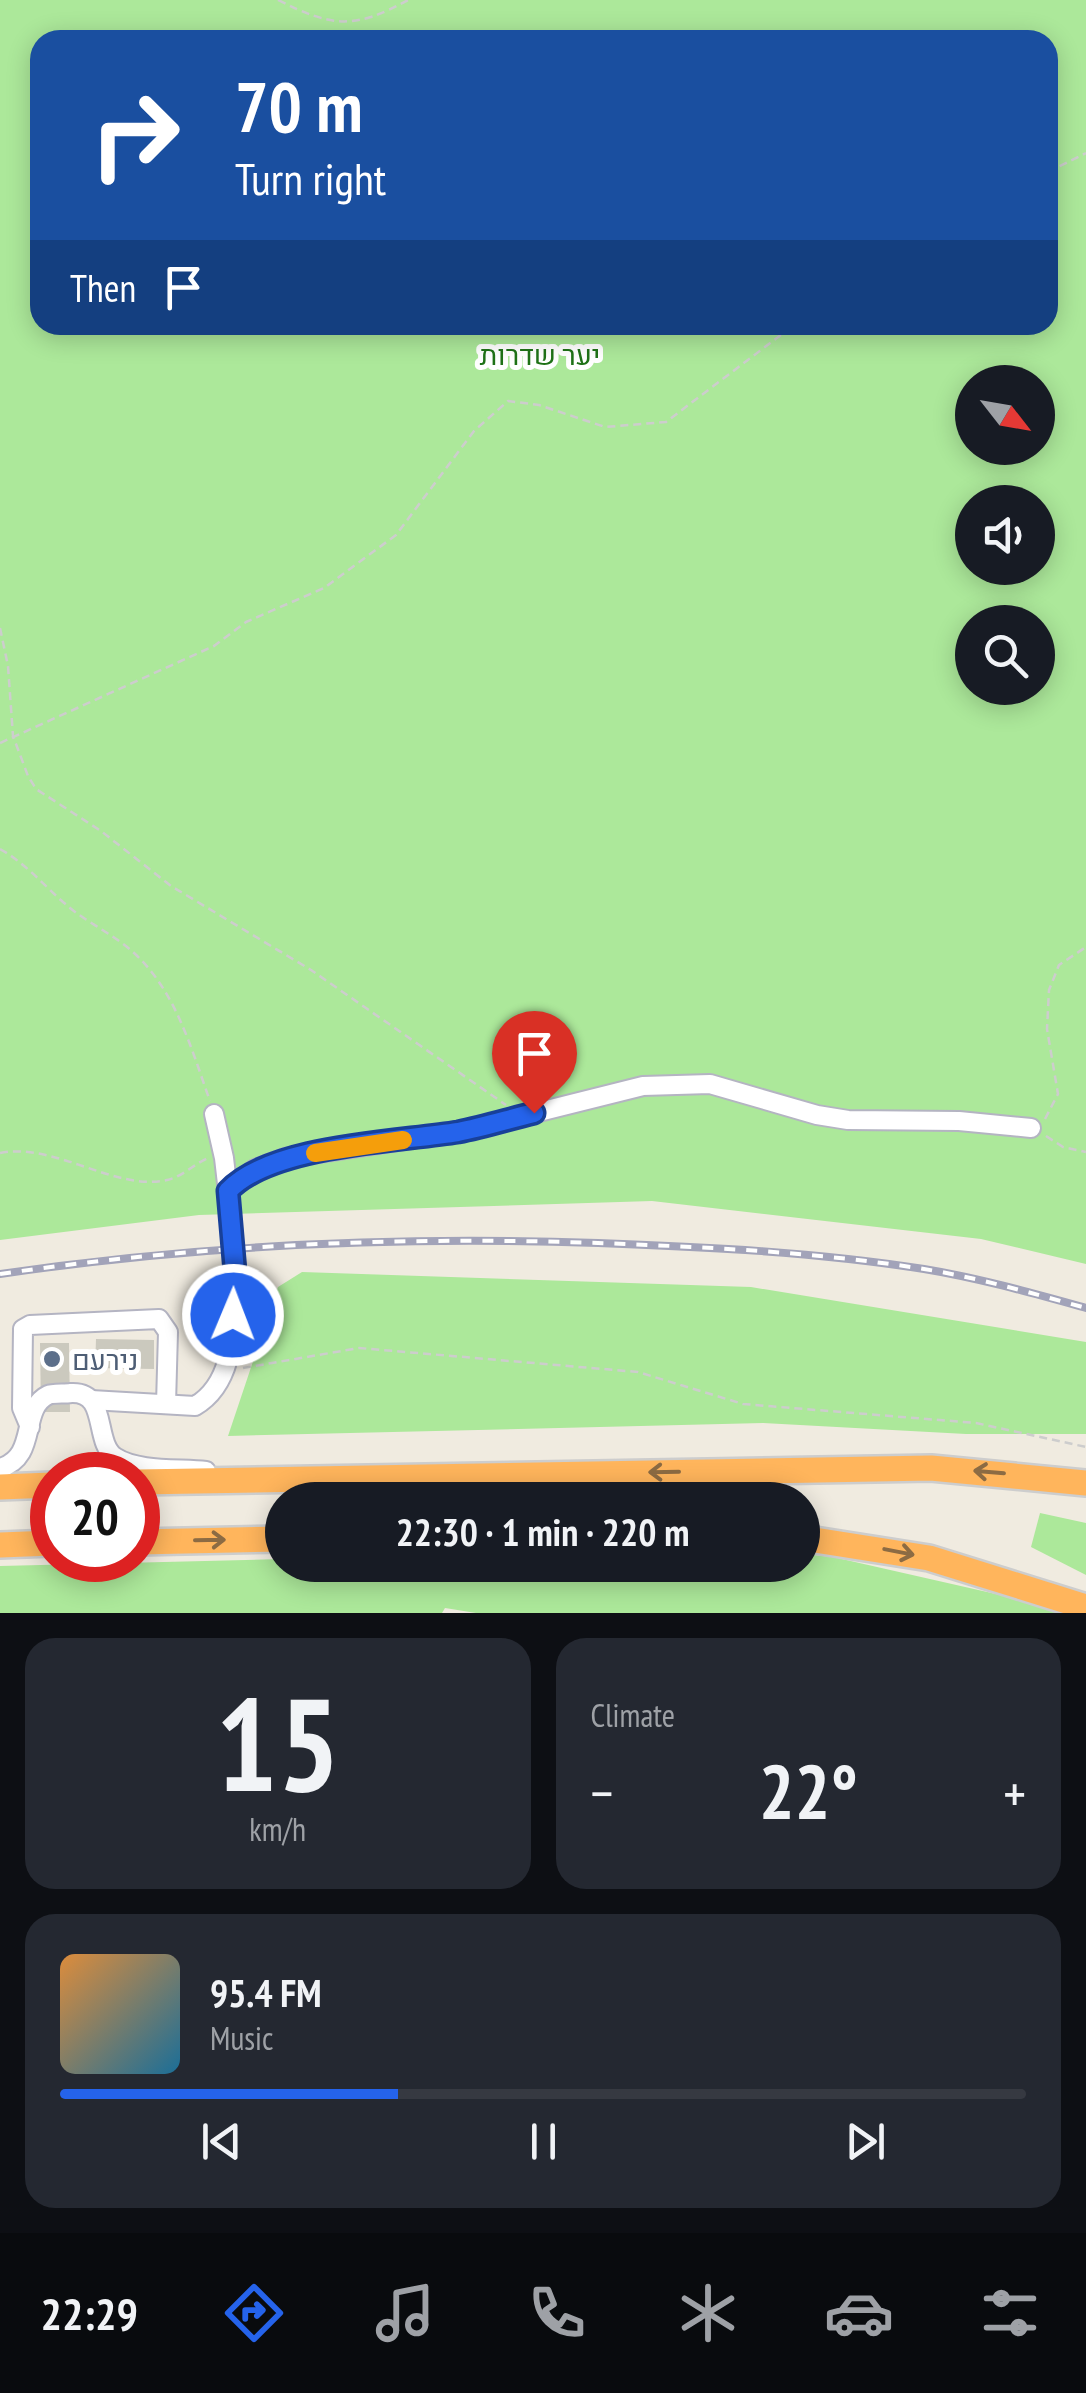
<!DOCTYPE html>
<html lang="en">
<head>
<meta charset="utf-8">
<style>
	:root { --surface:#171b24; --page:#242831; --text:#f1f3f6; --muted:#9ea1a6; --line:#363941; --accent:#2563eb }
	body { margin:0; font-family:"PT Sans Narrow",Heebo,sans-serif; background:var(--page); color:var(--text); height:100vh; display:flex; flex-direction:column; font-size:38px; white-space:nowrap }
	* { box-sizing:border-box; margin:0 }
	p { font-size:32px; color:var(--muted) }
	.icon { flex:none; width:55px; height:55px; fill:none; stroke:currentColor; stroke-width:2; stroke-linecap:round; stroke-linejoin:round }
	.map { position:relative; height:1613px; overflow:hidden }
	.side { display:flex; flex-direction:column; gap:25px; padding:25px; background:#0d0f14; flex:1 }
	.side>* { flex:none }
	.top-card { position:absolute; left:30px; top:30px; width:1028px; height:305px; border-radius:30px; box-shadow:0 5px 25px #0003; background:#1a4fa0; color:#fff; overflow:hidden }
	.needle { width:65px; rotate:121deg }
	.fabs { position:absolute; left:955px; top:365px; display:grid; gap:20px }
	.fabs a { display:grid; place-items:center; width:100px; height:100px; border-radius:50%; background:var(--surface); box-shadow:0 5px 25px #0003; font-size:50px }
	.speed { position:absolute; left:30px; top:1452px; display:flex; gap:20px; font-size:50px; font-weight:700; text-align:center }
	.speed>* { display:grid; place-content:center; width:130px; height:130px; border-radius:50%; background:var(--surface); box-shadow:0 5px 25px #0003; line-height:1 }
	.speed .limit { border:15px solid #d22; background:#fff; color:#111 }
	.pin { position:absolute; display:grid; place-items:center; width:85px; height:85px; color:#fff; margin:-102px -42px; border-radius:50% 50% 50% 0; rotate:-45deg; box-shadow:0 0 10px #0007 }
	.pin .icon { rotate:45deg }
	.me { position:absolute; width:110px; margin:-55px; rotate:1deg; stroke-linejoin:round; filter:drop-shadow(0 0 8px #0008) }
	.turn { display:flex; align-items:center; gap:35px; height:210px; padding:0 40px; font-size:45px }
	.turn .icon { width:130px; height:130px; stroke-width:2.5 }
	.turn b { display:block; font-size:70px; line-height:85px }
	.then { display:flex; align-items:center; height:95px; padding:0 40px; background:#0003; gap:20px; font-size:38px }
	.big { font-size:75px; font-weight:700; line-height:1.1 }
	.side .widget { flex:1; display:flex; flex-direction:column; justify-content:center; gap:15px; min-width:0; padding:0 35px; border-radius:30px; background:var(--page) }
	.side .dial { align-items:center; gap:0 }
	.dial b { font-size:130px; line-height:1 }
	.song { display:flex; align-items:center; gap:30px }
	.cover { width:120px; height:120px; border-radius:15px; background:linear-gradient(135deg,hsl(30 70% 55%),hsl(200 70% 35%)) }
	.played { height:10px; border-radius:5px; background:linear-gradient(90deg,var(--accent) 35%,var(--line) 35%) }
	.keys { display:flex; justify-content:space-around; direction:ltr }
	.heat { display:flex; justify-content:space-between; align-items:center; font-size:55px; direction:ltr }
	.side .tiles { flex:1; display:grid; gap:25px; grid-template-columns:1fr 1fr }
	.widget:last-child { grid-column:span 2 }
	.trip { position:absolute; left:265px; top:1482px; width:555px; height:100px; border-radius:50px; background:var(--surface); box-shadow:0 5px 25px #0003; font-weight:700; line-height:100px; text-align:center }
	.tab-bar { display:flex; height:160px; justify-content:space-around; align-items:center; background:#090b0e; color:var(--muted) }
	.tab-bar .icon { width:70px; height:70px }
	.tab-bar .selected { color:var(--accent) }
	.tab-bar b { font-size:45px; color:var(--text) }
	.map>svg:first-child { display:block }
	.green { fill:#ace89a; fill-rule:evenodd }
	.building { fill:#cbc9be }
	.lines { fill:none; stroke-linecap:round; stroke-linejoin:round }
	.minor-casing { stroke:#b4b4c2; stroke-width:22 }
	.highway-casing { stroke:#cdcdcd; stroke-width:30 }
	.path { stroke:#cdcdcd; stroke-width:2.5; stroke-dasharray:8 5; stroke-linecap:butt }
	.minor { stroke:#fff; stroke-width:18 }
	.highway { stroke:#ffb55c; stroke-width:25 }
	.rail-casing { stroke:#a2a3b9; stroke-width:8 }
	.rail { stroke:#fff; stroke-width:4; stroke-dasharray:11; stroke-linecap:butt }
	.minor-bridge-casing { stroke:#b4b4c2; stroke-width:22; stroke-linecap:butt }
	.minor-bridge { stroke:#fff; stroke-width:18 }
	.oneway { stroke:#8c6b43 }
	.route-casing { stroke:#184099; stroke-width:25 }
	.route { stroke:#2563eb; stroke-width:18 }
	.slow { stroke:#f59e0b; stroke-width:18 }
	.service-dot { fill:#5c6f8a; stroke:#fff; stroke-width:4 }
	.labels { text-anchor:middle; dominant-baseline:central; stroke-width:10; stroke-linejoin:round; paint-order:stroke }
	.park-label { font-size:28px; fill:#1f7217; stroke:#fff }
	.service-label { font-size:28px; fill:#4e5e75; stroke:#fff; text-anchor:start }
</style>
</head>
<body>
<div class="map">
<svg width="1086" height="1613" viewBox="0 0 1086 1613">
	<rect width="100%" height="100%" fill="#f0ebe0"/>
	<g class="green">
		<path d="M0,0H1086V1264L981,1239L652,1201L199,1215L0,1240ZM40,40H1048V325H40ZM972,382H1038V448H972ZM972,502H1038V568H972ZM972,622H1038V688H972Z"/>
		<polygon points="302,1272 751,1287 1086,1342 1086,1434 966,1434 763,1423 228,1436 278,1287"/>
		<polygon points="1040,1513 1086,1523 1086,1575 1031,1547"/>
		<polygon points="803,1554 833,1557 1044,1605 1066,1613 476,1613 445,1608 442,1613 0,1613 0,1566 282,1559 282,1565 802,1565"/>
	</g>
	<g class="building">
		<polygon points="96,1339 154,1340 154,1369 95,1368"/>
		<polygon points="40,1343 69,1343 70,1412 41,1412"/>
	</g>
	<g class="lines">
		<defs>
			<g id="minor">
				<polyline points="214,1114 224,1158 232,1227"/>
				<polyline points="228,1191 255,1169 285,1158 463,1131 643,1086 710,1084 817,1115 848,1120 959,1121 1031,1128"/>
				<path d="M91,1400L195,1406C236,1382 233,1325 236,1283"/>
				<polyline points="30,1427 22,1408 23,1329 30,1325 159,1319 168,1332 166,1404"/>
				<path d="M0,1468C39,1457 19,1409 48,1395C53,1393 64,1394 71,1393C109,1391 93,1442 115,1457C138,1472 180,1468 206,1471"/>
			</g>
			<g id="highway">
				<polyline points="138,1482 931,1468 1086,1483"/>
				<polyline points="0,1487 52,1485"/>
				<polyline points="802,1538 929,1558 1086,1607"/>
				<polyline points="138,1542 282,1539"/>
				<polyline points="0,1545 52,1543"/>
			</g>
		</defs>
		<use href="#minor" class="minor-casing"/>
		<use href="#highway" class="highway-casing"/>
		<g class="path">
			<path d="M278,0C332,27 354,30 408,0"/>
			<polyline points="1048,172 1086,153"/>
			<polyline points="0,628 8,666 13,736 28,776 36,789 101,831 171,886 311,970 506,1105"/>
			<polyline points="0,743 214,646 246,622 324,588 396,535 474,431 508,401 539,405 605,427 666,422 794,325"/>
			<path d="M0,849C27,864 47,889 70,908C90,924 114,935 133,952C176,991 191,1048 210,1101"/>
			<polyline points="1045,1119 1058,1094 1047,1029 1049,990 1059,965 1086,947"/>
			<polyline points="1046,1136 1063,1147 1086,1152"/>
			<path d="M0,1153C55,1142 116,1192 167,1180C182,1177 194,1164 208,1158"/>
			<polyline points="243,1368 359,1348 638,1372 743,1404 976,1423 1086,1447"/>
		</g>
		<use href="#minor" class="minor"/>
		<use href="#highway" class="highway"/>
		<defs>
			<path id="rail" d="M0,1274C198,1245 398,1236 598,1243C707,1247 816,1252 924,1269C979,1278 1032,1293 1086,1308"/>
		</defs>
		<use href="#rail" class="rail-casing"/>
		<use href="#rail" class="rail"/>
		<defs>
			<polyline id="minor-bridge" points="232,1227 236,1283"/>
		</defs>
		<use href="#minor-bridge" class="minor-bridge-casing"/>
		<use href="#minor-bridge" class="minor-bridge"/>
	</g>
	<defs><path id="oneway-shaft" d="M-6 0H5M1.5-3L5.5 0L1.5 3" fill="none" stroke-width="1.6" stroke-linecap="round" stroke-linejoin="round" transform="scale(2.5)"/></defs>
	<g class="oneway">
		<use href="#oneway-shaft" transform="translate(664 1472) rotate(179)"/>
		<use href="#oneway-shaft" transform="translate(989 1472) rotate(-175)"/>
		<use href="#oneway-shaft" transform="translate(210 1540) rotate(-1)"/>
		<use href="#oneway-shaft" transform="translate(899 1552) rotate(11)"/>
	</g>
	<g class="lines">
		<defs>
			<path id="route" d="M233,1315L236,1283L228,1191C271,1145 396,1142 458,1132C484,1127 509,1119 534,1113"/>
		</defs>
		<use href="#route" class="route-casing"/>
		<use href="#route" class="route"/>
		<polyline class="slow" points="315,1153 403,1140"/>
	</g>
	<circle class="service-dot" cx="52" cy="1359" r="10"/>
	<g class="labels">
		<g class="park-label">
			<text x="540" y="354">יער שדרות</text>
		</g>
		<g class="service-label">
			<text x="72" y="1359">נירעם</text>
		</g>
	</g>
</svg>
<div class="fabs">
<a><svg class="needle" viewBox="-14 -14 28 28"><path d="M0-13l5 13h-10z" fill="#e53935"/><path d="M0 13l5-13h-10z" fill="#9ea1a6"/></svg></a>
<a><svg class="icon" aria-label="sound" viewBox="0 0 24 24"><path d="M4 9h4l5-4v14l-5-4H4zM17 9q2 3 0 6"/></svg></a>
<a><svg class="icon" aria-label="search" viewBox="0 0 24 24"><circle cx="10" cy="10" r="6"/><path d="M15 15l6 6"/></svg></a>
</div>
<div class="speed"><div class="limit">20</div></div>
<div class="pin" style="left:534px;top:1113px;background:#d93025"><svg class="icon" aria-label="arrive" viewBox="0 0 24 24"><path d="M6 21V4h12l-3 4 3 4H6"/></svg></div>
<svg class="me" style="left:233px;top:1315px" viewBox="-20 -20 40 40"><circle r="17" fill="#2563eb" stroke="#fff" stroke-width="3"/><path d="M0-11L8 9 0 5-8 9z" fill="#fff"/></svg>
<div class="trip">22:30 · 1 min · 220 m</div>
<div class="top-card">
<div class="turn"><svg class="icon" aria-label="right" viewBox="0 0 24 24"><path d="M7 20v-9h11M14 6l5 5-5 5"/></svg><div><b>70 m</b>Turn right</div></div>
<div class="then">Then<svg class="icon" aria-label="arrive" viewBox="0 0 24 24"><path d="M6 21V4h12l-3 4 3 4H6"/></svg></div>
</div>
</div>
<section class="side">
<div class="tiles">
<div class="widget dial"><b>15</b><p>km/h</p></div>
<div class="widget"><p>Climate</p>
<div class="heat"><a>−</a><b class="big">22°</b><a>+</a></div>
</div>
<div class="widget">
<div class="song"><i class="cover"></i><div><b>95.4 FM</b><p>Music</p></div></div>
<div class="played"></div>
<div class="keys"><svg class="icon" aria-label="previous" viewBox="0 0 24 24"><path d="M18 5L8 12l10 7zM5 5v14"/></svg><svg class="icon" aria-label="pause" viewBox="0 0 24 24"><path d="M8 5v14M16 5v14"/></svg><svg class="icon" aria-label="next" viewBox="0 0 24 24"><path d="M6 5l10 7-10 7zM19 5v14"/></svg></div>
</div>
</div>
</section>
<nav class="tab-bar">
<b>22:29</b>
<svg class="icon selected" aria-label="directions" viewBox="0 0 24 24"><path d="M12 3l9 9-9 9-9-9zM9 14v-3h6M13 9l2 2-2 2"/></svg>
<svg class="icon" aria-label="music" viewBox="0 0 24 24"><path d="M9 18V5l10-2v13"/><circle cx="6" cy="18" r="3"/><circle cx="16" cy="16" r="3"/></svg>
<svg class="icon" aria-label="phone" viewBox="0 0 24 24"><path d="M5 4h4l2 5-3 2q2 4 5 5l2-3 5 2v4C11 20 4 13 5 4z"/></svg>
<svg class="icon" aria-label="climate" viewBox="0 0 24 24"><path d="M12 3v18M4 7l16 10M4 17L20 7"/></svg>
<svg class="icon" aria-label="car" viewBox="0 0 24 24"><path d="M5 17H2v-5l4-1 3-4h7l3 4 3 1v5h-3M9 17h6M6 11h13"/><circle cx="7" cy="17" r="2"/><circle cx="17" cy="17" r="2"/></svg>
<svg class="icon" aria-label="filters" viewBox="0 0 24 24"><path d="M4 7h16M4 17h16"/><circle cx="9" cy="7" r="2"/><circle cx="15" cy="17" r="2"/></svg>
</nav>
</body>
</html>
